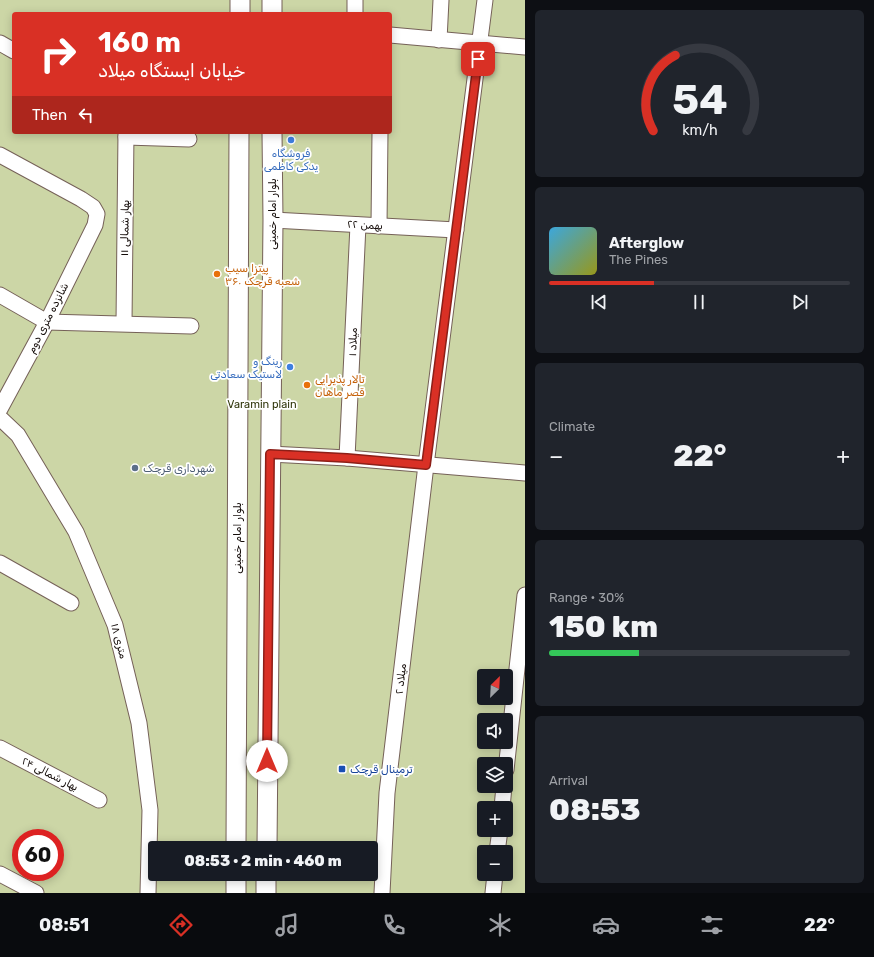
<!DOCTYPE html>
<html lang="en">
<head>
<meta charset="utf-8">
<style>
	:root { --surface:#171b24; --page:#20242c; --text:#f1f3f6; --muted:#9ea1a6; --line:#363941; --accent:#d93025 }
	body { margin:0; font-family:Rubik,Cairo,sans-serif; background:var(--page); color:var(--text); height:100vh; display:flex; flex-direction:column; font-size:15px; white-space:nowrap }
	* { box-sizing:border-box; margin:0 }
	p { font-size:13px; color:var(--muted) }
	.icon { flex:none; width:22px; height:22px; fill:none; stroke:currentColor; stroke-width:2; stroke-linecap:round; stroke-linejoin:round }
	.map { position:relative; flex:1; overflow:hidden }
	.drawer { display:flex; flex-direction:column; gap:10px; padding:10px; background:#0d0f14; width:349px }
	.drawer>* { flex:none }
	.banner { position:absolute; left:12px; top:12px; width:380px; height:122px; border-radius:4px; box-shadow:0 2px 10px #0003; background:#d93025; color:#fff; overflow:hidden }
	.needle { width:26px; rotate:24deg }
	.buttons { position:absolute; left:477px; top:669px; display:grid; gap:8px }
	.buttons a { display:grid; place-items:center; width:36px; height:36px; border-radius:4px; background:var(--surface); box-shadow:0 2px 10px #0003; font-size:20px }
	.speed { position:absolute; left:12px; top:829px; display:flex; gap:8px; font-size:20px; font-weight:700; text-align:center }
	.speed>* { display:grid; place-content:center; width:52px; height:52px; border-radius:50%; background:var(--surface); box-shadow:0 2px 10px #0003; line-height:1 }
	.speed .limit { border:6px solid #d22; background:#fff; color:#111 }
	.pin { position:absolute; display:grid; place-items:center; width:34px; height:34px; color:#fff; margin:-17px; border-radius:8px; box-shadow:0 2px 6px #0006 }
	.me { position:absolute; width:44px; margin:-22px; rotate:0deg; stroke-linejoin:round; filter:drop-shadow(0 0 3px #0008) }
	.turn { display:flex; align-items:center; gap:14px; height:84px; padding:0 20px; font-size:18px }
	.turn .icon { width:52px; height:52px; stroke-width:2.5 }
	.turn b { display:block; font-size:28px; line-height:34px }
	.then { display:flex; align-items:center; height:38px; padding:0 20px; background:#0003; gap:8px; font-size:15px }
	.big { font-size:30px; font-weight:800; line-height:1.1 }
	.drawer .tile { flex:1; display:flex; flex-direction:column; justify-content:center; gap:6px; min-width:0; padding:0 14px; border-radius:6px; background:var(--page) }
	.drawer .dial { align-items:center; gap:0 }
	.dial svg { height:104px; overflow:visible; fill:none; stroke:var(--line); stroke-width:7; stroke-linecap:round; text-anchor:middle }
	.dial text { fill:var(--text); stroke:none }
	.song { display:flex; align-items:center; gap:12px }
	.cover { width:48px; height:48px; border-radius:6px; background:linear-gradient(135deg,hsl(200 70% 55%),hsl(60 70% 35%)) }
	.played { height:4px; border-radius:2px; background:linear-gradient(90deg,var(--accent) 35%,var(--line) 35%) }
	.keys { display:flex; justify-content:space-around; direction:ltr }
	.heat { display:flex; justify-content:space-between; align-items:center; font-size:22px; direction:ltr }
	.charge { height:6px; border-radius:3px; background:linear-gradient(90deg,#34c759 30%,var(--line) 0) }
	.trip { position:absolute; left:148px; top:841px; width:230px; height:40px; border-radius:4px; background:var(--surface); box-shadow:0 2px 10px #0003; font-weight:800; line-height:40px; text-align:center }
	.menu { display:flex; height:64px; justify-content:space-around; align-items:center; background:#090b0e; color:var(--muted) }
	.menu .icon { width:28px; height:28px }
	.menu .selected { color:var(--accent) }
	.menu b { font-size:18px; color:var(--text) }
	main { display:flex; flex:1; min-height:0 }
	.map>svg:first-child { display:block }
	.green { fill:#ccd6a6; fill-rule:evenodd }
	.lines { fill:none; stroke-linecap:round; stroke-linejoin:round }
	.minor-casing { stroke:#756158; stroke-width:17 }
	.major-casing { stroke:#756158; stroke-width:21 }
	.minor { stroke:#fff; stroke-width:15 }
	.major { stroke:#fff; stroke-width:19 }
	.route-casing { stroke:#8d1f18; stroke-width:10 }
	.route { stroke:#d93025; stroke-width:7 }
	.shop-dot { fill:#3f7fe0; stroke:#fff; stroke-width:1.5 }
	.food-dot { fill:#e8710a; stroke:#fff; stroke-width:1.5 }
	.service-dot { fill:#5c6f8a; stroke:#fff; stroke-width:1.5 }
	.transit-dot { fill:#1a4fb4; stroke:#fff; stroke-width:1.5 }
	.labels { text-anchor:middle; dominant-baseline:central; stroke-width:3.5; stroke-linejoin:round; paint-order:stroke }
	.shop-label { font-size:11px; fill:#366cbe; stroke:#fff }
	.street-label { font-size:11px; fill:#140c09; stroke:#fff }
	.food-label { font-size:11px; fill:#c56008; stroke:#fff; text-anchor:start }
	.park-label { font-size:11px; fill:#31370c; stroke:#fff }
	.service-label { font-size:11px; fill:#4e5e75; stroke:#fff; text-anchor:start }
	.transit-label { font-size:11px; fill:#164399; stroke:#fff; text-anchor:start }
</style>
</head>
<body>
<main>
<div class="map">
<svg width="525" height="893" viewBox="0 0 525 893">
	<rect width="100%" height="100%" fill="#fae2d8"/>
	<path class="green" d="M0,0H525V893H0ZM14,14H390V132H14ZM484,676H506V698H484ZM484,720H506V742H484ZM484,764H506V786H484ZM484,808H506V830H484ZM21,838H55V872H21ZM155,848H371V874H155ZM484,852H506V874H484Z"/>
	<g class="lines">
		<defs>
			<g id="minor">
				<polyline points="355,0 355,14"/>
				<polyline points="390,35 525,47"/>
				<polyline points="439,40 441,0"/>
				<polyline points="0,43 14,51"/>
				<polyline points="126,137 189,139"/>
				<polyline points="0,155 81,199 93,207 97,214 95,225 47,322 0,409"/>
				<polyline points="273,220 456,230"/>
				<polyline points="379,226 380,132"/>
				<polyline points="0,295 47,322 191,326"/>
				<polyline points="124,323 126,132"/>
				<polyline points="0,418 18,435 76,532 115,625 139,723 150,810 148,893"/>
				<polyline points="270,454 347,458 525,473"/>
				<polyline points="347,458 358,225"/>
				<polyline points="0,563 71,603"/>
				<polyline points="0,748 99,800"/>
				<polyline points="506,770 525,595"/>
				<polyline points="502,808 504,786"/>
				<polyline points="497,852 500,830"/>
				<polyline points="0,874 36,893"/>
				<polyline points="382,893 387,793 426,465 485,0"/>
				<polyline points="493,893 495,874"/>
			</g>
			<g id="major">
				<polyline points="272,0 272,14"/>
				<polyline points="240,14 240,0"/>
				<polyline points="236,848 239,132"/>
				<polyline points="267,848 273,220 272,132"/>
				<polyline points="236,893 236,874"/>
				<polyline points="266,893 266,874"/>
			</g>
		</defs>
		<use href="#minor" class="minor-casing"/>
		<use href="#major" class="major-casing"/>
		<use href="#minor" class="minor"/>
		<use href="#major" class="major"/>
	</g>
	<g class="lines">
		<defs>
			<polyline id="route" points="267,761 270,454 347,458 426,465 478,59"/>
		</defs>
		<use href="#route" class="route-casing"/>
		<use href="#route" class="route"/>
	</g>
	<g class="shop-dot">
		<circle cx="291" cy="140" r="4"/>
		<circle cx="290" cy="367" r="4"/>
	</g>
	<g class="food-dot">
		<circle cx="217" cy="274" r="4"/>
		<circle cx="307" cy="385" r="4"/>
	</g>
	<circle class="service-dot" cx="135" cy="468" r="4"/>
	<rect class="transit-dot" x="338" y="765" width="8" height="8" rx="2"/>
	<g class="labels">
		<g class="shop-label">
			<text x="291" y="153">فروشگاه<tspan x="291" dy="13">یدکی کاظمی</tspan></text>
			<text x="282" y="361" text-anchor="end">رینگ و<tspan x="282" dy="13">لاستیک سعادتی</tspan></text>
		</g>
		<g class="street-label">
			<text transform="translate(272 214) rotate(-90)">بلوار امام خمینی</text>
			<text transform="translate(365 225) rotate(3)">۲۲ بهمن</text>
			<text transform="translate(125 228) rotate(-89)">بهار شمالی ۱۱</text>
			<text transform="translate(48 318) rotate(-63)">شانزده متری دوم</text>
			<text transform="translate(353 342) rotate(-88)">میلاد ۱</text>
			<text transform="translate(237 538) rotate(-90)">بلوار امام خمینی</text>
			<text transform="translate(119 641) rotate(75)">۱۸ متری</text>
			<text transform="translate(401 679) rotate(-83)">میلاد ۲</text>
			<text transform="translate(50 774) rotate(27)">بهار شمالی ۲۴</text>
		</g>
		<g class="food-label">
			<text x="225" y="268">پیتزا سیب<tspan x="225" dy="13">۳۶۰ شعبه قرچک</tspan></text>
			<text x="315" y="379">تالار پذیرایی<tspan x="315" dy="13">قصر ماهان</tspan></text>
		</g>
		<g class="park-label">
			<text x="262" y="404">Varamin plain</text>
		</g>
		<g class="service-label">
			<text x="143" y="468">شهرداری قرچک</text>
		</g>
		<g class="transit-label">
			<text x="350" y="769">ترمینال قرچک</text>
		</g>
	</g>
</svg>
<div class="buttons">
<a><svg class="needle" viewBox="-14 -14 28 28"><path d="M0-13l5 13h-10z" fill="#e53935"/><path d="M0 13l5-13h-10z" fill="#9ea1a6"/></svg></a>
<a><svg class="icon" aria-label="sound" viewBox="0 0 24 24"><path d="M4 9h4l5-4v14l-5-4H4zM17 9q2 3 0 6"/></svg></a>
<a><svg class="icon" aria-label="layers" viewBox="0 0 24 24"><path d="M12 4l9 5-9 5-9-5zM3 14l9 5 9-5"/></svg></a>
<a>+</a>
<a>−</a>
</div>
<div class="speed"><div class="limit">60</div></div>
<div class="pin" style="left:478px;top:59px;background:#d93025"><svg class="icon" aria-label="arrive" viewBox="0 0 24 24"><path d="M6 21V4h12l-3 4 3 4H6"/></svg></div>
<svg class="me" style="left:267px;top:761px" viewBox="-20 -20 40 40"><circle r="19" fill="#fff"/><path d="M0-13L10 11 0 6-10 11z" fill="#d93025"/></svg>
<div class="trip">08:53 · 2 min · 460 m</div>
<div class="banner">
<div class="turn"><svg class="icon" aria-label="right" viewBox="0 0 24 24"><path d="M7 20v-9h11M14 6l5 5-5 5"/></svg><div><b>160 m</b>خیابان ایستگاه میلاد</div></div>
<div class="then">Then<svg class="icon" aria-label="left" viewBox="0 0 24 24"><path d="M17 20v-9H6M10 6l-5 5 5 5"/></svg></div>
</div>
</div>
<section class="drawer">
<div class="tile dial"><svg viewBox="0 0 100 80">
<path d="M14 69A42 42 0 1 1 86 69"/>
<path d="M14 69A42 42 0 0 1 31 11" stroke="#d93025"/>
<text x="50" y="56" font-size="32" font-weight="700">54</text>
<text x="50" y="72" font-size="11">km/h</text>
</svg></div>
<div class="tile">
<div class="song"><i class="cover"></i><div><b>Afterglow</b><p>The Pines</p></div></div>
<div class="played"></div>
<div class="keys"><svg class="icon" aria-label="previous" viewBox="0 0 24 24"><path d="M18 5L8 12l10 7zM5 5v14"/></svg><svg class="icon" aria-label="pause" viewBox="0 0 24 24"><path d="M8 5v14M16 5v14"/></svg><svg class="icon" aria-label="next" viewBox="0 0 24 24"><path d="M6 5l10 7-10 7zM19 5v14"/></svg></div>
</div>
<div class="tile"><p>Climate</p>
<div class="heat"><a>−</a><b class="big">22°</b><a>+</a></div>
</div>
<div class="tile"><p>Range · 30%</p><b class="big">150 km</b><div class="charge"></div></div>
<div class="tile"><p>Arrival</p><b class="big">08:53</b></div>
</section>
</main>
<nav class="menu">
<b>08:51</b>
<svg class="icon selected" aria-label="directions" viewBox="0 0 24 24"><path d="M12 3l9 9-9 9-9-9zM9 14v-3h6M13 9l2 2-2 2"/></svg>
<svg class="icon" aria-label="music" viewBox="0 0 24 24"><path d="M9 18V5l10-2v13"/><circle cx="6" cy="18" r="3"/><circle cx="16" cy="16" r="3"/></svg>
<svg class="icon" aria-label="phone" viewBox="0 0 24 24"><path d="M5 4h4l2 5-3 2q2 4 5 5l2-3 5 2v4C11 20 4 13 5 4z"/></svg>
<svg class="icon" aria-label="climate" viewBox="0 0 24 24"><path d="M12 3v18M4 7l16 10M4 17L20 7"/></svg>
<svg class="icon" aria-label="car" viewBox="0 0 24 24"><path d="M5 17H2v-5l4-1 3-4h7l3 4 3 1v5h-3M9 17h6M6 11h13"/><circle cx="7" cy="17" r="2"/><circle cx="17" cy="17" r="2"/></svg>
<svg class="icon" aria-label="filters" viewBox="0 0 24 24"><path d="M4 7h16M4 17h16"/><circle cx="9" cy="7" r="2"/><circle cx="15" cy="17" r="2"/></svg>
<b>22°</b>
</nav>
</body>
</html>
